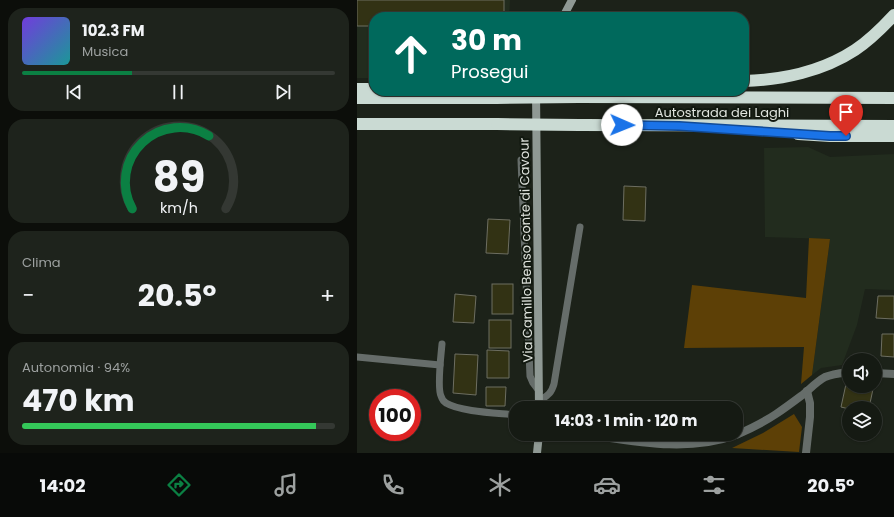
<!DOCTYPE html>
<html lang="it">
<head>
<meta charset="utf-8">
<style>
	:root { --surface:#151a13; --page:#1e231c; --text:#f1f3f6; --muted:#9da1a0; --line:#343833; --accent:#0b8043 }
	body { margin:0; font-family:Poppins,sans-serif; background:var(--page); color:var(--text); height:100vh; display:flex; flex-direction:column; font-size:15px; white-space:nowrap }
	* { box-sizing:border-box; margin:0 }
	p { font-size:13px; color:var(--muted) }
	.icon { flex:none; width:22px; height:22px; fill:none; stroke:currentColor; stroke-width:2; stroke-linecap:round; stroke-linejoin:round }
	.map { position:relative; flex:1; overflow:hidden }
	.details { display:flex; flex-direction:column; gap:8px; padding:8px; background:#0c0e0a; width:357px }
	.details>* { flex:none }
	.hud { position:absolute; left:12px; top:12px; width:380px; height:84px; border-radius:16px; box-shadow:0 1px 3px #0004,0 0 0 1px var(--line); background:#00695c; color:#fff; overflow:hidden }
	.controls { position:absolute; left:485px; top:353px; display:grid; gap:8px }
	.controls a { display:grid; place-items:center; width:40px; height:40px; border-radius:50%; background:var(--surface); box-shadow:0 1px 3px #0004,0 0 0 1px var(--line); font-size:20px }
	.speed { position:absolute; left:12px; top:389px; display:flex; gap:8px; font-size:20px; font-weight:700; text-align:center }
	.speed>* { display:grid; place-content:center; width:52px; height:52px; border-radius:50%; background:var(--surface); box-shadow:0 1px 3px #0004,0 0 0 1px var(--line); line-height:1 }
	.speed .limit { border:6px solid #d22; background:#fff; color:#111 }
	.pin { position:absolute; display:grid; place-items:center; width:34px; height:34px; color:#fff; margin:-41px -17px; border-radius:50% 50% 50% 0; rotate:-45deg; box-shadow:0 0 4px #0007 }
	.pin .icon { rotate:45deg }
	.me { position:absolute; width:44px; margin:-22px; rotate:91deg; stroke-linejoin:round; filter:drop-shadow(0 0 3px #0008) }
	.turn { display:flex; align-items:center; gap:14px; height:84px; padding:0 16px; font-size:18px }
	.turn .icon { width:52px; height:52px; stroke-width:2.5 }
	.turn b { display:block; font-size:28px; line-height:34px }
	.big { font-size:30px; font-weight:700; line-height:1.1 }
	.details .tile { flex:1; display:flex; flex-direction:column; justify-content:center; gap:6px; min-width:0; padding:0 14px; border-radius:16px; background:var(--page) }
	.details .dial { align-items:center; gap:0 }
	.dial svg { height:104px; overflow:visible; fill:none; stroke:var(--line); stroke-width:7; stroke-linecap:round; text-anchor:middle }
	.dial text { fill:var(--text); stroke:none }
	.song { display:flex; align-items:center; gap:12px }
	.cover { width:48px; height:48px; border-radius:6px; background:linear-gradient(135deg,hsl(260 70% 55%),hsl(180 70% 35%)) }
	.played { height:4px; border-radius:2px; background:linear-gradient(90deg,var(--accent) 35%,var(--line) 35%) }
	.keys { display:flex; justify-content:space-around; direction:ltr }
	.heat { display:flex; justify-content:space-between; align-items:center; font-size:22px; direction:ltr }
	.charge { height:6px; border-radius:3px; background:linear-gradient(90deg,#34c759 94%,var(--line) 0) }
	.trip { position:absolute; left:152px; top:401px; width:234px; height:40px; border-radius:16px; background:var(--surface); box-shadow:0 1px 3px #0004,0 0 0 1px var(--line); font-weight:700; line-height:40px; text-align:center }
	.menu { display:flex; height:64px; justify-content:space-around; align-items:center; background:#080a08; color:var(--muted) }
	.menu .icon { width:28px; height:28px }
	.menu .on { color:var(--accent) }
	.menu b { font-size:18px; color:var(--text) }
	main { display:flex; flex:1; min-height:0 }
	.map>svg:first-child { display:block }
	.built { fill:#222c1e }
	.green { fill:#5d4006 }
	.building { fill:#323214; stroke:#6d6e61 }
	.lines { fill:none; stroke-linecap:round; stroke-linejoin:round }
	.lane { stroke:#666d6a; stroke-width:7 }
	.street { stroke:#666d6a; stroke-width:8 }
	.secondary { stroke:#8f9994; stroke-width:8 }
	.highway { stroke:#cadad3; stroke-width:12 }
	.highway-bridge { stroke:#cadad3; stroke-width:12 }
	.route-casing { stroke:#114b97; stroke-width:10 }
	.route { stroke:#1a73e8; stroke-width:7 }
	.labels { text-anchor:middle; dominant-baseline:central; stroke-width:4; stroke-linejoin:round; paint-order:stroke }
	.street-label { font-size:13px; fill:#e0e4de; stroke:#121910 }
</style>
</head>
<body>
<main>
<section class="details">
<div class="tile">
<div class="song"><i class="cover"></i><div><b>102.3 FM</b><p>Musica</p></div></div>
<div class="played"></div>
<div class="keys"><svg class="icon" aria-label="previous" viewBox="0 0 24 24"><path d="M18 5L8 12l10 7zM5 5v14"/></svg><svg class="icon" aria-label="pause" viewBox="0 0 24 24"><path d="M8 5v14M16 5v14"/></svg><svg class="icon" aria-label="next" viewBox="0 0 24 24"><path d="M6 5l10 7-10 7zM19 5v14"/></svg></div>
</div>
<div class="tile dial"><svg viewBox="0 0 100 80">
<path d="M14 69A42 42 0 1 1 86 69"/>
<path d="M14 69A42 42 0 0 1 73 13" stroke="#0b8043"/>
<text x="50" y="56" font-size="32" font-weight="700">89</text>
<text x="50" y="72" font-size="11">km/h</text>
</svg></div>
<div class="tile"><p>Clima</p>
<div class="heat"><a>−</a><b class="big">20.5°</b><a>+</a></div>
</div>
<div class="tile"><p>Autonomia · 94%</p><b class="big">470 km</b><div class="charge"></div></div>
</section>
<div class="map">
<svg width="537" height="453" viewBox="0 0 537 453">
	<rect width="100%" height="100%" fill="#1c2219"/>
	<g class="built">
		<polygon points="0,0 153,0 152,17 17,17 17,78 0,78"/>
		<polygon points="451,147 473,157 537,154 537,290 508,289 500,325 485,365 464,368 455,375 473,239 408,237 407,148"/>
	</g>
	<g class="green">
		<polygon points="452,238 473,239 455,375 444,384 447,347 327,348 335,285 449,298"/>
		<polygon points="437,414 445,427 442,452 375,448 406,433"/>
	</g>
	<g class="building">
		<polygon points="0,0 147,0 147,17 17,17 17,26 0,26"/>
		<polygon points="267,186 289,187 288,221 266,220"/>
		<polygon points="131,219 153,220 151,254 129,253"/>
		<rect x="135" y="284" width="21" height="30"/>
		<polygon points="98,294 119,296 117,323 96,322"/>
		<polygon points="521,296 537,296 537,319 519,318"/>
		<rect x="132" y="320" width="22" height="28"/>
		<polygon points="525,334 537,334 537,357 524,356"/>
		<polygon points="130,350 152,351 152,378 130,378"/>
		<polygon points="98,354 121,355 119,395 96,393"/>
		<polygon points="489,384 492,385 492,386 497,386 516,389 512,408 492,408 492,409 484,407"/>
		<polygon points="129,387 149,387 148,406 129,406"/>
	</g>
	<g class="lines">
		<g class="lane">
			<polyline points="164,160 173,376 176,383 182,391"/>
			<path d="M85,344C84,355 80,388 84,396C85,399 87,402 89,403C104,412 142,413 159,415"/>
			<polyline points="0,357 83,365"/>
			<path d="M182,401C191,395 194,394 197,384L223,227"/>
		</g>
		<g class="street">
			<polyline points="518,373 537,374"/>
			<path d="M226,434C276,441 329,453 379,435C393,429 407,422 419,414C428,408 436,402 444,396C452,390 459,382 468,377C475,374 484,373 492,372"/>
			<polyline points="449,453 453,417 453,403 450,391"/>
		</g>
		<g class="secondary">
			<polyline points="206,17 215,0"/>
			<polyline points="179,91 182,408"/>
			<polyline points="180,453 182,434"/>
		</g>
		<g class="highway">
			<path d="M387,81C425,80 466,71 498,50C513,40 525,28 537,15"/>
			<polyline points="0,89 17,89"/>
			<polyline points="222,97 537,98"/>
			<polyline points="0,98 139,98"/>
			<polyline points="0,124 140,124"/>
			<polyline points="222,125 537,126"/>
			<polyline points="441,134 473,136 537,136"/>
		</g>
		<g class="highway-bridge">
			<polyline points="139,98 222,97"/>
			<polyline points="140,124 222,125"/>
		</g>
	</g>
	<g class="lines">
		<defs>
			<polyline id="route" points="265,125 322,126 473,136 489,136"/>
		</defs>
		<use href="#route" class="route-casing"/>
		<use href="#route" class="route"/>
	</g>
	<g class="labels">
		<g class="street-label">
			<text x="365" y="112">Autostrada dei Laghi</text>
			<text transform="translate(169 250) rotate(-91)">Via Camillo Benso conte di Cavour</text>
		</g>
	</g>
</svg>
<div class="controls">
<a><svg class="icon" aria-label="sound" viewBox="0 0 24 24"><path d="M4 9h4l5-4v14l-5-4H4zM17 9q2 3 0 6"/></svg></a>
<a><svg class="icon" aria-label="layers" viewBox="0 0 24 24"><path d="M12 4l9 5-9 5-9-5zM3 14l9 5 9-5"/></svg></a>
</div>
<div class="speed"><div class="limit">100</div></div>
<div class="pin" style="left:489px;top:136px;background:#d93025"><svg class="icon" aria-label="arrive" viewBox="0 0 24 24"><path d="M6 21V4h12l-3 4 3 4H6"/></svg></div>
<svg class="me" style="left:265px;top:125px" viewBox="-20 -20 40 40"><circle r="19" fill="#fff"/><path d="M0-13L10 11 0 6-10 11z" fill="#1a73e8"/></svg>
<div class="trip">14:03 · 1 min · 120 m</div>
<div class="hud">
<div class="turn"><svg class="icon" aria-label="ahead" viewBox="0 0 24 24"><path d="M12 20V5M6 11l6-6 6 6"/></svg><div><b>30 m</b>Prosegui</div></div>
</div>
</div>
</main>
<nav class="menu">
<b>14:02</b>
<svg class="icon on" aria-label="directions" viewBox="0 0 24 24"><path d="M12 3l9 9-9 9-9-9zM9 14v-3h6M13 9l2 2-2 2"/></svg>
<svg class="icon" aria-label="music" viewBox="0 0 24 24"><path d="M9 18V5l10-2v13"/><circle cx="6" cy="18" r="3"/><circle cx="16" cy="16" r="3"/></svg>
<svg class="icon" aria-label="phone" viewBox="0 0 24 24"><path d="M5 4h4l2 5-3 2q2 4 5 5l2-3 5 2v4C11 20 4 13 5 4z"/></svg>
<svg class="icon" aria-label="climate" viewBox="0 0 24 24"><path d="M12 3v18M4 7l16 10M4 17L20 7"/></svg>
<svg class="icon" aria-label="car" viewBox="0 0 24 24"><path d="M5 17H2v-5l4-1 3-4h7l3 4 3 1v5h-3M9 17h6M6 11h13"/><circle cx="7" cy="17" r="2"/><circle cx="17" cy="17" r="2"/></svg>
<svg class="icon" aria-label="filters" viewBox="0 0 24 24"><path d="M4 7h16M4 17h16"/><circle cx="9" cy="7" r="2"/><circle cx="15" cy="17" r="2"/></svg>
<b>20.5°</b>
</nav>
</body>
</html>
